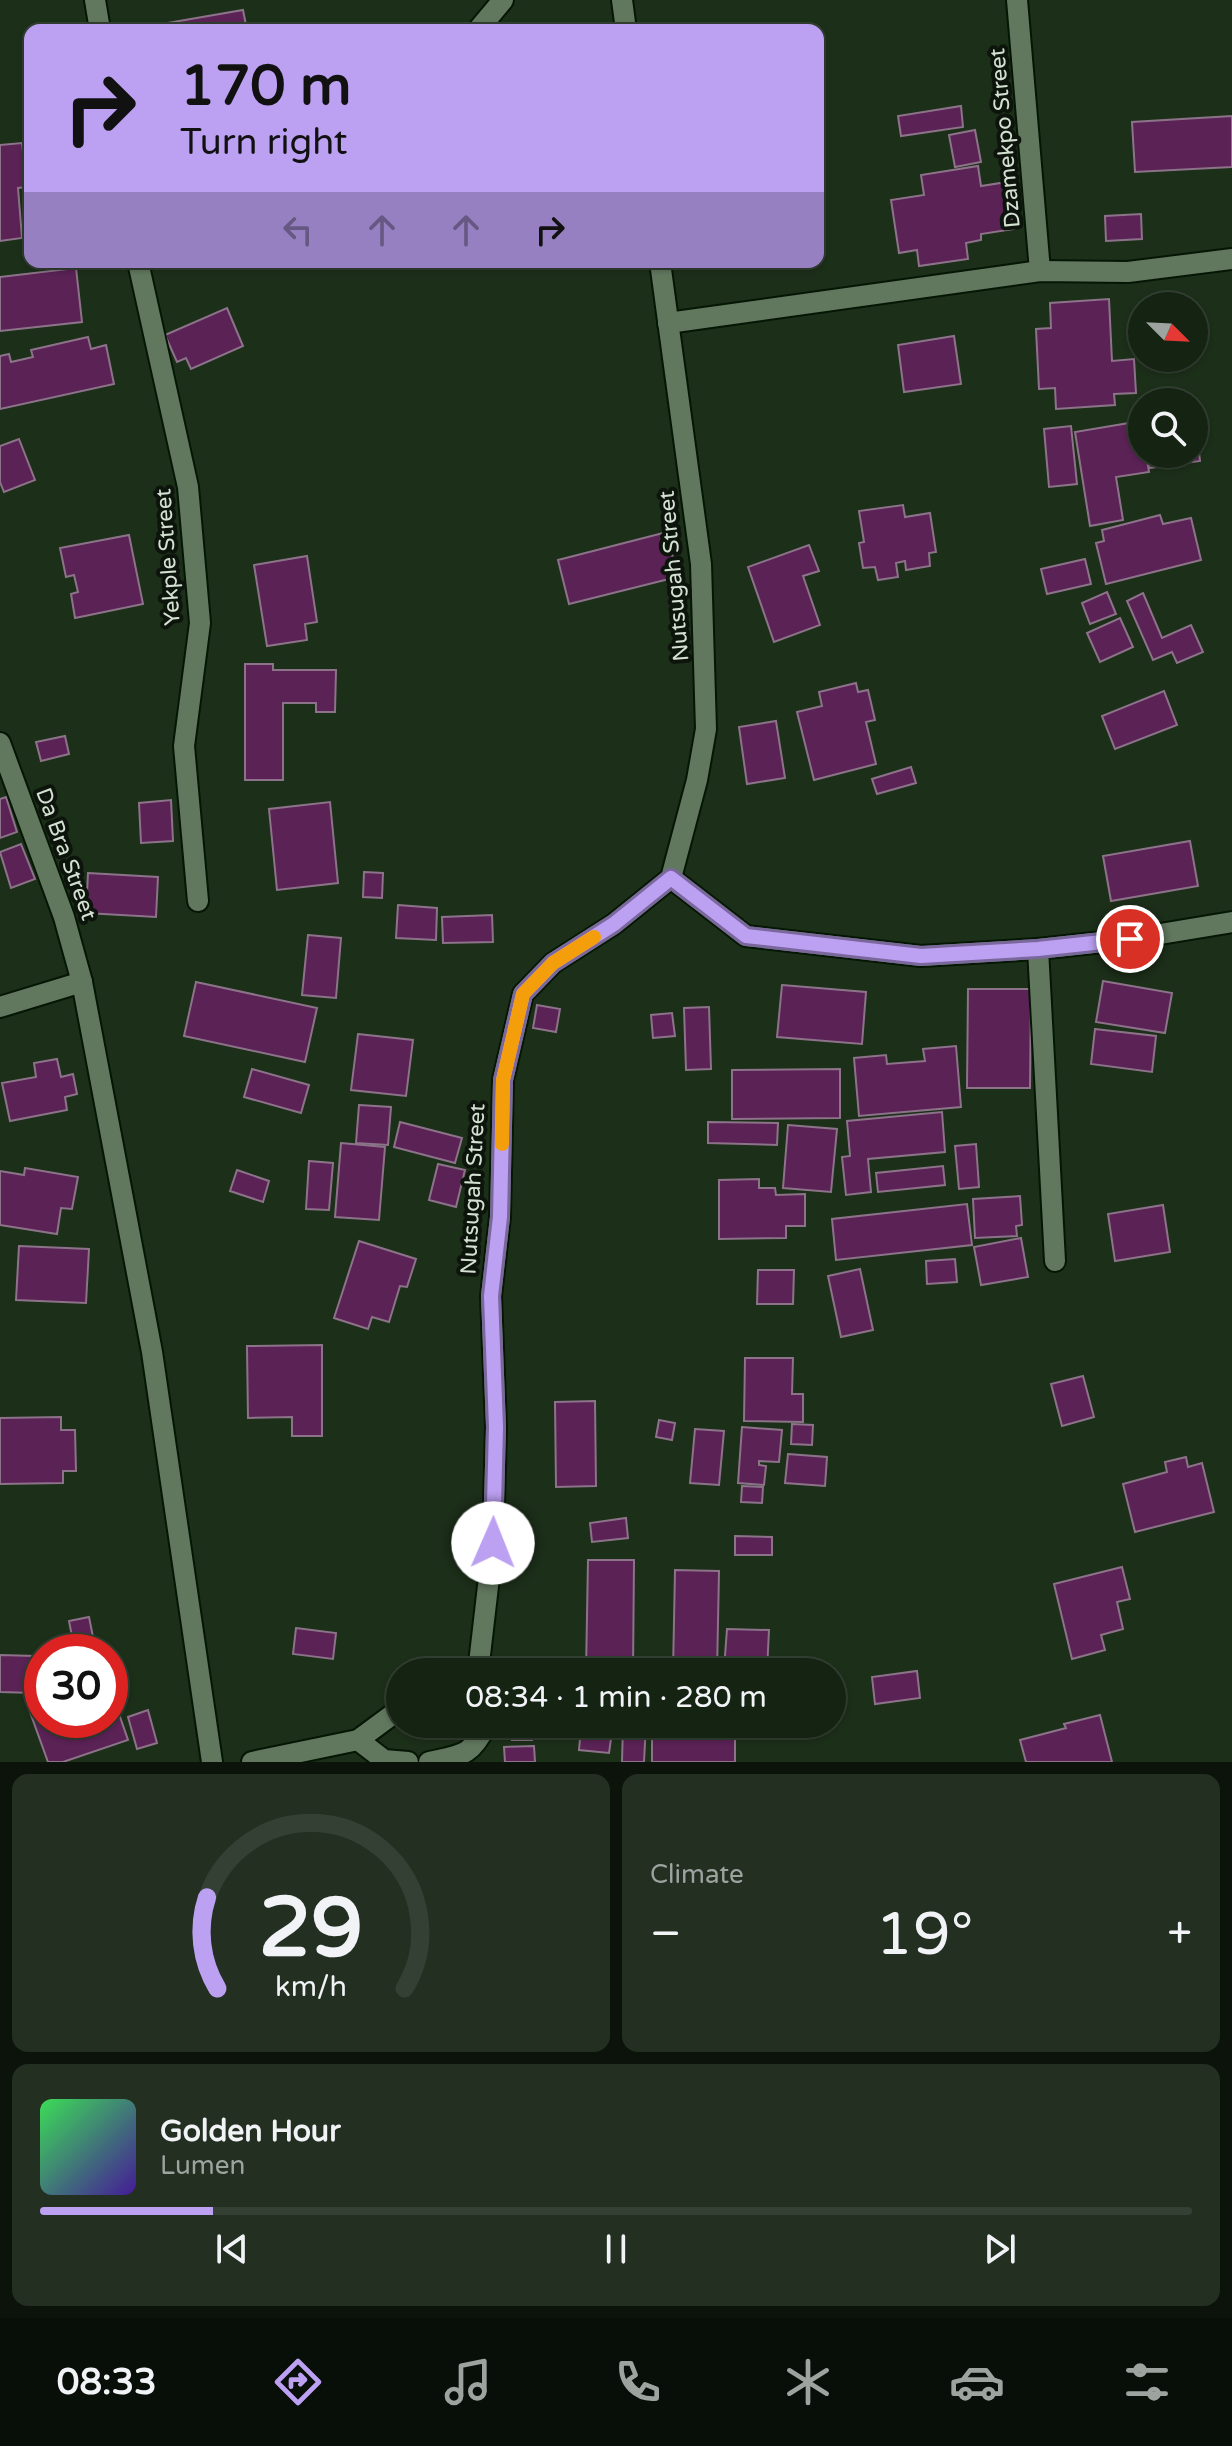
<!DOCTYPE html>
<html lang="en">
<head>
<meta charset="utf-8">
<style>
	:root { --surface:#152313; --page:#222f21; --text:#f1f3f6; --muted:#9da4a0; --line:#344033; --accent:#bca0f2 }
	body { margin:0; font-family:"Varela Round",sans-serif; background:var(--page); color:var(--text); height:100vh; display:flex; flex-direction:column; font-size:30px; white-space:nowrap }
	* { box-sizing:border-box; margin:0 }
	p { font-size:26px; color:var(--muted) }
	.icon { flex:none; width:44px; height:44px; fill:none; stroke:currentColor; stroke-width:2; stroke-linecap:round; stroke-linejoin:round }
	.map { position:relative; height:1762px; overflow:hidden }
	.details { display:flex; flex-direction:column; gap:12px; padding:12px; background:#0c130a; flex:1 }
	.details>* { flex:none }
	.banner { position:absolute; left:24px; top:24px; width:800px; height:244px; border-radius:16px; box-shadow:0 2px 6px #0004,0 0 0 2px var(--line); background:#bca0f2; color:#111; overflow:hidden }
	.needle { width:52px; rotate:114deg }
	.controls { position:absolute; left:1128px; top:292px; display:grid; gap:16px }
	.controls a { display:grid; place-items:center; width:80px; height:80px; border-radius:50%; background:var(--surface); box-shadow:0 2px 6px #0004,0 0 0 2px var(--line); font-size:40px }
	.speed { position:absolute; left:24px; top:1634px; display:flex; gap:16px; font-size:40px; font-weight:700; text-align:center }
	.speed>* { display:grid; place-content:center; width:104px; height:104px; border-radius:50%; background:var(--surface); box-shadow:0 2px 6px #0004,0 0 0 2px var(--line); line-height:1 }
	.speed .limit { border:12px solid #d22; background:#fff; color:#111 }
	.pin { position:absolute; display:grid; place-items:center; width:68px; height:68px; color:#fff; margin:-34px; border:4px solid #fff; border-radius:50%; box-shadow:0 2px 8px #0007 }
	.me { position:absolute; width:88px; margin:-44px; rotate:1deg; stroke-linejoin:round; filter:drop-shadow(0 0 6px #0008) }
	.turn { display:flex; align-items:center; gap:28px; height:168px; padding:0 24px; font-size:36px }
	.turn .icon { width:104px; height:104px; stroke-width:2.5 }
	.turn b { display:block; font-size:56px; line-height:68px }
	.lanes { display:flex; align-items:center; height:76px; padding:0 24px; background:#0003; justify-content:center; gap:40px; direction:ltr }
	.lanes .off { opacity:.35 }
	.big { font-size:60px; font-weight:600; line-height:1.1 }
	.details .card { flex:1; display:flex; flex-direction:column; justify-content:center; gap:12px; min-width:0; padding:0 28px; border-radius:16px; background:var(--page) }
	.details .dial { align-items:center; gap:0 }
	.dial svg { height:208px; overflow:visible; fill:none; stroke:var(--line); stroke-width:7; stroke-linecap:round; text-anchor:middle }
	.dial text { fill:var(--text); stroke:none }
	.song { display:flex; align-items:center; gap:24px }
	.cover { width:96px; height:96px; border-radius:12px; background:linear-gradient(135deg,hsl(130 70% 55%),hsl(260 70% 35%)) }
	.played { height:8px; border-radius:4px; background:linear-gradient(90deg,var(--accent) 15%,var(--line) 15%) }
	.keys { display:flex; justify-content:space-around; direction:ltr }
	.heat { display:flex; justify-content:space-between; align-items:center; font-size:44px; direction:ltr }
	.details .tiles { flex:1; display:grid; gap:12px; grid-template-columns:1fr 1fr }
	.card:last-child { grid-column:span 2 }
	.trip { position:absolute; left:386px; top:1658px; width:460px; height:80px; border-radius:40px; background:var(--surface); box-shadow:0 2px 6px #0004,0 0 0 2px var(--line); font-weight:600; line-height:80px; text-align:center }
	.tabs { display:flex; height:128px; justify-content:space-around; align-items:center; background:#080e08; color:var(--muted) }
	.tabs .icon { width:56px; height:56px }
	.tabs .selected { color:var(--accent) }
	.tabs b { font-size:36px; color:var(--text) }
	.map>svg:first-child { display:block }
	.building { fill:#5a2255; stroke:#8c7389; stroke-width:2 }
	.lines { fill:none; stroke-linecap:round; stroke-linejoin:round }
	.minor-casing { stroke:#051704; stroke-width:24 }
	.minor { stroke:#61775e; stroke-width:20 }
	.route-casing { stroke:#7a689d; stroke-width:20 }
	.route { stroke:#bca0f2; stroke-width:14 }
	.slow { stroke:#f59e0b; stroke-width:14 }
	.labels { text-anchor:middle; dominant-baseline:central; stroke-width:8; stroke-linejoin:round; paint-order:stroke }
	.street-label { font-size:22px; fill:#d4e0d2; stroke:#0c140b }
</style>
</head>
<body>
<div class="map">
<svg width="1232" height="1762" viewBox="0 0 1232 1762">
	<rect width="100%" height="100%" fill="#1c2f19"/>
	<g class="building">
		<polygon points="243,10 247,30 151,30 150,26"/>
		<polygon points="961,106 963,127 901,136 898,116"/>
		<polygon points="1232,116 1232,167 1135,172 1132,122"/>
		<polygon points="975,130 981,162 955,167 949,135"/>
		<polygon points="22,143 27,187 18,188 22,238 0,241 0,145"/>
		<polygon points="978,166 981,186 1007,182 1014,229 981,234 981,240 966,243 968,259 919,266 917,250 899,253 891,200 924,195 921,175"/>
		<polygon points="1141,214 1142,239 1106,241 1105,216"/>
		<polygon points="305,262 337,262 307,269"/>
		<polygon points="76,268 82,322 0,331 0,277"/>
		<polygon points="1109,299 1112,361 1134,359 1136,393 1114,394 1115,405 1056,409 1055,388 1039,389 1036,329 1051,328 1050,303"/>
		<polygon points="227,308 243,346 191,369 186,358 177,362 165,335"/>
		<polygon points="954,336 961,384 904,392 898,345"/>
		<polygon points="88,337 91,349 106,345 114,384 0,409 0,356 9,354 11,362 33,357 31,350"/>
		<polygon points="1195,417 1200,461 1149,468 1147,454 1194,454"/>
		<polygon points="1141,421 1142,454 1146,454 1149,472 1116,477 1123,520 1090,526 1075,432"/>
		<polygon points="1071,426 1077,484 1049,487 1044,429"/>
		<polygon points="19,439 35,480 4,492 0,482 0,446"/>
		<polygon points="903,505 905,517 930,513 936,552 929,553 930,566 906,570 905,561 896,563 898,577 878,580 875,567 863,568 859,543 864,542 859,511"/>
		<polygon points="1160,515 1163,524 1191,518 1201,560 1106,584 1096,543 1104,541 1102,530"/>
		<polygon points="667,532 677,577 569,604 558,560"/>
		<polygon points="129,535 143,604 75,618 71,594 78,592 74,575 66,577 60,548"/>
		<polygon points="809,545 819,571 803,576 820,625 774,642 748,567"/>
		<polygon points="307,556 317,622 305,624 307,640 267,646 254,565"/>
		<polygon points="1085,559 1091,584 1047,594 1041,569"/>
		<polygon points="1107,592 1116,614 1090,624 1082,603"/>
		<polygon points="1143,593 1162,638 1191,625 1203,652 1177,663 1172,652 1153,660 1127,601"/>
		<polygon points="1120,618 1133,647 1100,662 1087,633"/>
		<polygon points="245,664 273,664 273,670 336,670 335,712 316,712 316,703 283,703 283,780 245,780"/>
		<polygon points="856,683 858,692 868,690 875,720 866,722 876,764 814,780 797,712 822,706 819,692"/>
		<polygon points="1164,691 1177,725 1115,749 1102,716"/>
		<polygon points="776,721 785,778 747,784 739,727"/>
		<polygon points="65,736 69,754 41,761 36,742"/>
		<polygon points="911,767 916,783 877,794 872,779"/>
		<polygon points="6,797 17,832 0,838 0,799"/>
		<polygon points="171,800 173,841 141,843 139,803"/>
		<polygon points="330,802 338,883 277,890 269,809"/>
		<polygon points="1190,841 1198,886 1111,901 1103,856"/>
		<polygon points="21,844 35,879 11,888 0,852"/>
		<polygon points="364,872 383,873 382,898 363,897"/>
		<polygon points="88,873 158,877 156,917 86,913"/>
		<polygon points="398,905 437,908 436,940 396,938"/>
		<polygon points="492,915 493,942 443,943 442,917"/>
		<polygon points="308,935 341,938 336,998 302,995"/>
		<polygon points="1103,981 1172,993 1165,1033 1096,1022"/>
		<polygon points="196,982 317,1008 305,1062 184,1036"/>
		<polygon points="782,985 866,992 862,1044 777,1037"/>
		<polygon points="968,989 1031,989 1030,1088 967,1088"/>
		<polygon points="537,1005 560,1009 556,1032 533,1028"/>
		<polygon points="709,1007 711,1069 686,1070 684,1008"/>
		<polygon points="672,1013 675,1036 653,1038 651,1015"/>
		<polygon points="1095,1029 1156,1036 1152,1072 1091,1064"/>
		<polygon points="358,1034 413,1040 406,1096 351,1090"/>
		<polygon points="956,1046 961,1107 859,1116 854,1058 886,1055 887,1064 925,1061 923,1049"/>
		<polygon points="57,1059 61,1077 73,1074 77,1094 65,1097 67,1110 10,1121 2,1083 36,1077 34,1063"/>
		<polygon points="252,1069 309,1085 301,1113 244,1097"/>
		<polygon points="840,1069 840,1118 732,1119 732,1070"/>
		<polygon points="359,1105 391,1107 388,1145 356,1143"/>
		<polygon points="942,1112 945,1152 868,1159 871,1192 846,1195 842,1157 850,1156 847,1121"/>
		<polygon points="400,1122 462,1138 455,1163 394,1147"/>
		<polygon points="708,1122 778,1123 777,1145 708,1143"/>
		<polygon points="788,1125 837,1129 831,1192 783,1188"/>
		<polygon points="341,1143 385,1147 379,1220 335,1217"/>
		<polygon points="976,1144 979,1187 959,1189 955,1146"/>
		<polygon points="309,1161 333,1163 329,1210 306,1209"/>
		<polygon points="438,1164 465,1170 456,1207 429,1200"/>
		<polygon points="943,1166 945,1185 878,1192 876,1173"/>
		<polygon points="25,1168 78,1177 72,1209 61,1208 57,1234 0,1225 0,1171 24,1175"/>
		<polygon points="237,1170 269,1181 263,1202 230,1191"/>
		<polygon points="759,1179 759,1188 775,1188 776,1195 805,1194 805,1226 786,1226 786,1238 719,1239 719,1180"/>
		<polygon points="1020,1196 1022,1225 1016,1226 1017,1236 975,1238 973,1199"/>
		<polygon points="967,1204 972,1245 836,1260 832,1219"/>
		<polygon points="1163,1205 1170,1252 1115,1261 1108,1214"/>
		<polygon points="1021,1238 1028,1277 981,1285 974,1247"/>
		<polygon points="359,1241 416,1259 407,1287 400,1286 389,1322 372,1317 368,1329 334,1318"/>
		<polygon points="19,1246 89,1249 86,1303 16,1300"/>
		<polygon points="955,1259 957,1282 927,1284 926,1261"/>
		<polygon points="860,1269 873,1330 841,1337 828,1276"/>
		<polygon points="758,1270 794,1270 793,1304 757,1304"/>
		<polygon points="322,1345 322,1436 292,1436 292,1417 248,1418 247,1346"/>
		<polygon points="745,1358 793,1358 792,1394 803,1394 803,1422 744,1421"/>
		<polygon points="1083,1376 1094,1417 1062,1426 1051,1384"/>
		<polygon points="595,1401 596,1486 556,1487 555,1402"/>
		<polygon points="61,1417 61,1430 75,1430 76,1471 63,1471 63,1483 0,1484 0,1418"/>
		<polygon points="659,1420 675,1423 672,1440 656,1437"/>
		<polygon points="792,1424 813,1425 812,1445 791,1444"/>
		<polygon points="742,1427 782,1430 779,1462 759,1461 759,1465 766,1466 764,1485 738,1483"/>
		<polygon points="695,1429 724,1431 719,1485 690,1483"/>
		<polygon points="788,1454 827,1457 825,1486 785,1483"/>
		<polygon points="1186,1457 1188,1467 1202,1463 1214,1512 1135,1532 1123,1484 1167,1472 1165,1462"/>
		<polygon points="742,1486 763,1487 762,1503 741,1502"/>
		<polygon points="626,1518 628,1538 592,1542 590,1523"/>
		<polygon points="735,1536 772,1537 772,1555 735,1555"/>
		<polygon points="588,1560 634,1560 633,1672 586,1672"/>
		<polygon points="1122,1567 1130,1599 1117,1602 1123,1629 1101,1635 1105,1650 1072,1659 1054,1584"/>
		<polygon points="675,1570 719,1571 717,1672 673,1672"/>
		<polygon points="89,1617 96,1652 75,1652 69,1621"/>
		<polygon points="296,1628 336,1633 333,1659 293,1654"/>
		<polygon points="727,1629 769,1630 767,1671 724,1669"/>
		<polygon points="0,1655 35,1656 34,1693 0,1692"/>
		<polygon points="917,1671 920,1698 875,1704 872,1677"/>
		<polygon points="110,1688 128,1740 63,1762 48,1762 30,1712 42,1708 42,1720 110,1720"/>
		<polygon points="148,1710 157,1743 137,1749 128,1717"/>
		<polygon points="1100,1715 1112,1762 1026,1762 1020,1740 1066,1728 1064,1724"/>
		<polygon points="623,1724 646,1724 644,1762 622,1762"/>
		<polygon points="667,1724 735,1726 735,1762 652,1762 652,1738 667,1738"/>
		<polygon points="513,1726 532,1727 532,1740 512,1740"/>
		<polygon points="581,1728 612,1732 609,1753 579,1750"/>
		<polygon points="534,1746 535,1762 505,1762 504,1747"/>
	</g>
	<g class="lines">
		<defs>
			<g id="minor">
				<polyline points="95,0 100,30"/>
				<polyline points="622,0 626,30"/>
				<polyline points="1017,0 1040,271"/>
				<polyline points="478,30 503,0"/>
				<polyline points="138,262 188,487 200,623 184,746 198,901"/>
				<polyline points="668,323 1040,271 1128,272 1232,259"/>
				<polyline points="0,743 64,917 82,982 152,1352 212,1762"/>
				<polyline points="671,878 746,936 921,956 1038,949 1130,939 1232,922"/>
				<polyline points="1038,949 1055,1261"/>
				<polyline points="0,1007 82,982"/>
				<polyline points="478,1672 493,1543 496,1427 491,1296 500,1217 503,1080 523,994 553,963 614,924 671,878 697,780 706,729 701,564 660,262"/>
				<polyline points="358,1740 384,1760 408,1762"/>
				<polyline points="252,1762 358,1740 400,1709"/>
				<path d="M429,1762C463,1755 471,1756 487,1724"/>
			</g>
		</defs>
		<use href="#minor" class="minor-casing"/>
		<use href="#minor" class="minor"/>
	</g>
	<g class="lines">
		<defs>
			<polyline id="route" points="493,1543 496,1427 491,1296 500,1217 503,1080 523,994 553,963 614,924 671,878 746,936 921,956 1038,949 1130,939"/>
		</defs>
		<use href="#route" class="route-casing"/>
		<use href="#route" class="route"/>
		<polyline class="slow" points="502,1144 503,1080 523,994 553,963 594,937"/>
	</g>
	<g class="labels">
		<g class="street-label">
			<text transform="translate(1005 138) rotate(-95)">Dzamekpo Street</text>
			<text transform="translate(168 557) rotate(-94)">Yekple Street</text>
			<text transform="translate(674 576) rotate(-95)">Nutsugah Street</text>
			<text transform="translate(66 854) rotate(70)">Da Bra Street</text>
			<text transform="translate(473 1189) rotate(-87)">Nutsugah Street</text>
		</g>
	</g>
</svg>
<div class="controls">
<a><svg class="needle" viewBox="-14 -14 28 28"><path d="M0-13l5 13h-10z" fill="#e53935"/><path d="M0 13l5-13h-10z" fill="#9da4a0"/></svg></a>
<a><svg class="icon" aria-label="search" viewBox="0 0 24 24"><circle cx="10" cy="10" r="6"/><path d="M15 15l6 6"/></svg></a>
</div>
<div class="speed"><div class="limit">30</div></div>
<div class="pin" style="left:1130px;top:939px;background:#d93025"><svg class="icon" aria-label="arrive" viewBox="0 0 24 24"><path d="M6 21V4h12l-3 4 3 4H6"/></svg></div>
<svg class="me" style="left:493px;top:1543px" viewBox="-20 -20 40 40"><circle r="19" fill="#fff"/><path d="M0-13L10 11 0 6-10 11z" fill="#bca0f2"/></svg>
<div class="trip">08:34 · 1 min · 280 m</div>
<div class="banner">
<div class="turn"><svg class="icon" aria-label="right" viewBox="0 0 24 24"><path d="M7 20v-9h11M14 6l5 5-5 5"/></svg><div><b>170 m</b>Turn right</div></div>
<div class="lanes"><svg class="icon off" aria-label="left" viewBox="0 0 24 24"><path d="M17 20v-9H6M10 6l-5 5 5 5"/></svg><svg class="icon off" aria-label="ahead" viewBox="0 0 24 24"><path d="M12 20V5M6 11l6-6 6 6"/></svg><svg class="icon off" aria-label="ahead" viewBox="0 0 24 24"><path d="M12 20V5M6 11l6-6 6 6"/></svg><svg class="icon" aria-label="right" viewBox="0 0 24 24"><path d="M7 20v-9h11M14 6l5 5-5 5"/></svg></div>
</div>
</div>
<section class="details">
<div class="tiles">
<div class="card dial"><svg viewBox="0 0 100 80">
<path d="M14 69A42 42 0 1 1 86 69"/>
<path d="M14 69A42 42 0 0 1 10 34" stroke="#bca0f2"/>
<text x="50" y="56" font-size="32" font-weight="700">29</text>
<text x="50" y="72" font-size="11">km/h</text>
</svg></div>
<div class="card"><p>Climate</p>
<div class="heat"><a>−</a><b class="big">19°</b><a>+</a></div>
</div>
<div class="card">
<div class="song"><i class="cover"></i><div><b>Golden Hour</b><p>Lumen</p></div></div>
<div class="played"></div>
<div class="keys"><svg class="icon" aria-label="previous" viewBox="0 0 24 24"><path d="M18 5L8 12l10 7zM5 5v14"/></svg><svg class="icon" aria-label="pause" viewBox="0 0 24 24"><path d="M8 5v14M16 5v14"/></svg><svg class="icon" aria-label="next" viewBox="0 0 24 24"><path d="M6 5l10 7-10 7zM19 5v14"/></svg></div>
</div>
</div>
</section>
<nav class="tabs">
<b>08:33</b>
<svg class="icon selected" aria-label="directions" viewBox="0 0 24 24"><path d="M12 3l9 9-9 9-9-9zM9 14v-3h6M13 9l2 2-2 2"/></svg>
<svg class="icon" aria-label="music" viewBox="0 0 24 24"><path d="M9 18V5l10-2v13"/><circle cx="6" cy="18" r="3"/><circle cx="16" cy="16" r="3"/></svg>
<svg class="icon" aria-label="phone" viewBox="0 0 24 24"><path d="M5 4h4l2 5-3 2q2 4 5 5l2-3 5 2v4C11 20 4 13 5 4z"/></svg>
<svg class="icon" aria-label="climate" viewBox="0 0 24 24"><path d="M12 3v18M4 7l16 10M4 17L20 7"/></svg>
<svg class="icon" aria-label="car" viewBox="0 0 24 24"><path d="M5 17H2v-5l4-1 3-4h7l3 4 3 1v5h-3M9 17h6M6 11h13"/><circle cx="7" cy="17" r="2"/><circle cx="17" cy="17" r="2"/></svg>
<svg class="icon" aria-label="filters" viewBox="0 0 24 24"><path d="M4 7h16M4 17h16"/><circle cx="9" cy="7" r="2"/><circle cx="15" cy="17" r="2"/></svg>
</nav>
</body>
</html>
